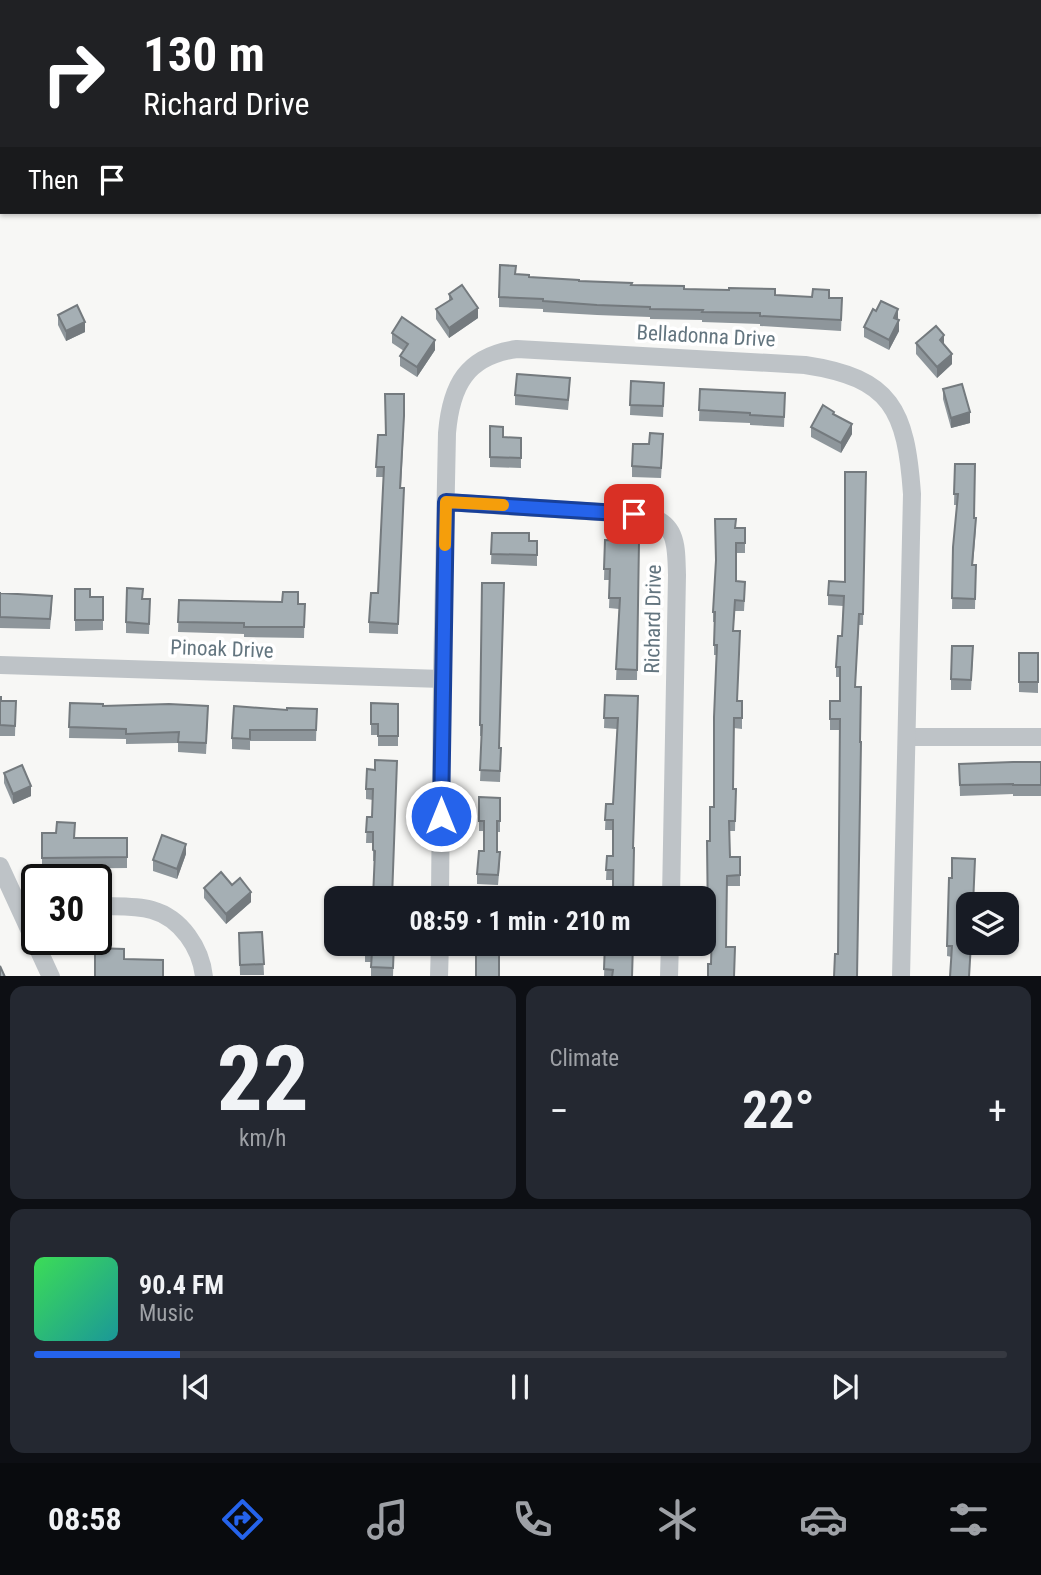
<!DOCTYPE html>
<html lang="en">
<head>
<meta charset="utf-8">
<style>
	:root { --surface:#171b24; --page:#242831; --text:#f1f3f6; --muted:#9ea1a6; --line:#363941; --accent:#2563eb }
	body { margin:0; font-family:"Roboto Condensed",sans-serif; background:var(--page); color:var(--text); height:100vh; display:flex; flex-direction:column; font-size:26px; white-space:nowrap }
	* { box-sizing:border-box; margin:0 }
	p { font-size:23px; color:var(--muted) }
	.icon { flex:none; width:38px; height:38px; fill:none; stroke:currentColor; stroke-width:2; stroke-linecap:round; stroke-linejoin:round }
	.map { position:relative; height:976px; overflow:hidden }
	.details { display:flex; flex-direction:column; gap:10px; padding:10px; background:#0d0f14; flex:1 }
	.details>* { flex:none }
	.guide { position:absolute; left:0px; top:0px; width:1041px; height:214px; box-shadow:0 2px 5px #0004; background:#202124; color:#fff; overflow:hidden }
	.buttons { position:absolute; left:956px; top:892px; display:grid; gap:14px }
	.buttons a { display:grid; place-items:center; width:63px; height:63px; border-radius:14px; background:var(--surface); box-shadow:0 2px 5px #0004; font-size:35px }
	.speed { position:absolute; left:21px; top:864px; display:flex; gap:14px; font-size:35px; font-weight:700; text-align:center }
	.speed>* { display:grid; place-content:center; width:91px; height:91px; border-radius:50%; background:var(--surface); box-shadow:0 2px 5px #0004; line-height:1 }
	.speed .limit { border:4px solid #111; border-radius:10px; background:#fff; color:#111 }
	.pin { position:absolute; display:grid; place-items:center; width:60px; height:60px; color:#fff; margin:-30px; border-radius:14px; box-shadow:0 4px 10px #0006 }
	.me { position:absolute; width:77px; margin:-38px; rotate:0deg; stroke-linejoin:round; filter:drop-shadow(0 0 5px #0008) }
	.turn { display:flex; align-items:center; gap:24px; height:147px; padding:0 28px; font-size:32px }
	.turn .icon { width:91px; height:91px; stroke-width:2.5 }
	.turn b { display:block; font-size:49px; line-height:60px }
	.then { display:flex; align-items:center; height:66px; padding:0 28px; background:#0003; gap:14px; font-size:26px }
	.big { font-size:52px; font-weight:700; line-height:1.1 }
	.details .card { flex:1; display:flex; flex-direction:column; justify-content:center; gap:10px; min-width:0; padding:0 24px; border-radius:14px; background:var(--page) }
	.details .dial { align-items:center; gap:0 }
	.dial b { font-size:91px; line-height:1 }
	.song { display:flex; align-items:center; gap:21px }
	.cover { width:84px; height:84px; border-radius:10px; background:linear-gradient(135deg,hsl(130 70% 55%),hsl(180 70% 35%)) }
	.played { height:7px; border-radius:4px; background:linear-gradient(90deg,var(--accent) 15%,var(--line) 15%) }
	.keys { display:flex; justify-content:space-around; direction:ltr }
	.heat { display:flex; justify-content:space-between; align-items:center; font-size:38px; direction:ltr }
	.details .tiles { flex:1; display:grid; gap:10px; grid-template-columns:1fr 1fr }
	.card:last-child { grid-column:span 2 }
	.trip { position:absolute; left:324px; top:886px; width:392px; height:70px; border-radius:14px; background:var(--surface); box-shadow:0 2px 5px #0004; font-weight:700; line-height:70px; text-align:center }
	.tab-bar { display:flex; height:112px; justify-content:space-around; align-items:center; background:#090b0e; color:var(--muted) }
	.tab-bar .icon { width:49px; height:49px }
	.tab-bar .on { color:var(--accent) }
	.tab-bar b { font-size:32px; color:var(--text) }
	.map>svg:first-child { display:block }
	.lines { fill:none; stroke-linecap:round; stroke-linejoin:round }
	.minor { stroke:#bec3c7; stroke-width:18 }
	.wall { fill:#8e969b }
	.shaded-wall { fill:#747a7e }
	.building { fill:#a5afb4; stroke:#747a7e; stroke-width:2 }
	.route-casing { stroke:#184099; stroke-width:18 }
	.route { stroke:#2563eb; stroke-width:12 }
	.slow { stroke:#f59e0b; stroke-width:12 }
	.labels { text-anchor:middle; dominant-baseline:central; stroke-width:7; stroke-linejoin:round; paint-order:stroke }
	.street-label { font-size:21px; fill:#63757f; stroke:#fff }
</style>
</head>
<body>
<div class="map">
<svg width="1041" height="977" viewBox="0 0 1041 977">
	<rect width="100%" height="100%" fill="#f7f7f5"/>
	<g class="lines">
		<g class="minor">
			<path d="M446,502L646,515C678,524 676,546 677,575L671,898"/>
			<polyline points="0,665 442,679"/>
			<polyline points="907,737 1041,737"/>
			<polyline points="0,866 51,977"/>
			<path d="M440,898L442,679L447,433C451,386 466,356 517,349L805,365C892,378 906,410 912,494L901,977"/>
			<path d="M96,906C114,907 134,905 152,910C181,918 201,948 204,977"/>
			<polyline points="439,977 440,943"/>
			<polyline points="669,977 670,943"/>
		</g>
	</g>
	<g class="wall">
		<polygon points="0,0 40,0 40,2 2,2 2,30 0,29"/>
		<polygon points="515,274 529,277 579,281 775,295 829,298 842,309 841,331 760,326 760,324 702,322 702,320 650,319 650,317 597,315 543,312 543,309 499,307 499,297"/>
		<polygon points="449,294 478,318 449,338 436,319 436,309 449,301"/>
		<polygon points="58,315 85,332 66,341 58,325"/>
		<polygon points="898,320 899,331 889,350 864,337 864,327"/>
		<polygon points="392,333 435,350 417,377 400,366 400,356 404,351 392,343"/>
		<polygon points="916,343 944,345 952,364 937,378 916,354"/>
		<polygon points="631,381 664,393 663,417 630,415"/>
		<polygon points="570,389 568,410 515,405 515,395"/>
		<polygon points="700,389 785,403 784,427 750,425 750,423 699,421"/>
		<polygon points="943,389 970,423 951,428 943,399"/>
		<polygon points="490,426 503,437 521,438 521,468 490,467"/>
		<polygon points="404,427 401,488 398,634 369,633 369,622 378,593 384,477 376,477 378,435 385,435"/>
		<polygon points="811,427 852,434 841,453 811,437"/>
		<polygon points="663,444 661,478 632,477 632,466"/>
		<polygon points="955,464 974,518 976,528 973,565 976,565 975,609 952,609 953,547 957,505 954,505"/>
		<polygon points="866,472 863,625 859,625 838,954 840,730 830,730 830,701 840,701 840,677 836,677 836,667 842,636 843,606 828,605 828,595 845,582"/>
		<polygon points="736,528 745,538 745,553 736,553 736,581 745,592 744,611 735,611 733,631 737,701 742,701 742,729 734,728 733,789 736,789 735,831 729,831 730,857 740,857 740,886 727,886 711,964 712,934 708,935 707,841 710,841 714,807 716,655 714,655 714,622 713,622 713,612"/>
		<polygon points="492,533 529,541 537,541 537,566 491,564"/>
		<polygon points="605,540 639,541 637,680 616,680 619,609 609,608 610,580 604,580"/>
		<polygon points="482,583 501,758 500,782 480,781 482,736 480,736 480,725"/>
		<polygon points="75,589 90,597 103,597 103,630 75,631"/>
		<polygon points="0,592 0,593 52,606 50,629 0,628"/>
		<polygon points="179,600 305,604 304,638 244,637 244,634 178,632"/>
		<polygon points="150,610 149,634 126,633 126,622"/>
		<polygon points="1019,653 1038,653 1038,693 1019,692"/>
		<polygon points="973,657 971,690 951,690 951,679"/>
		<polygon points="605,695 638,696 613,880 606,880 607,856 613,856 613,830 605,830 606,804 613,804 617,729 604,728"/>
		<polygon points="0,697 1,701 16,701 15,736 0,736"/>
		<polygon points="70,703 208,716 206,754 178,752 178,743 126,744 126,739 69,738"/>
		<polygon points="371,703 398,704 398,746 378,746 378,735 371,735"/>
		<polygon points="317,709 316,741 250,741 250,750 232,749 232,738 287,710"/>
		<polygon points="1041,762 1041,796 1013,796 1013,794 960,796 959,764"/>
		<polygon points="375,770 374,861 373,861 373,843 366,843 367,817 372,817 373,800 366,799 366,789"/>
		<polygon points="4,773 31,796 13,804 4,783"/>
		<polygon points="479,797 500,798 500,832 497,832 497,852 500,863 498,885 477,884 477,874 484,851 484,831 479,831"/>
		<polygon points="42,833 75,838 127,838 127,868 42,869"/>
		<polygon points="186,854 177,879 153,871 153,860"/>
		<polygon points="949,878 970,977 952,957 947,956"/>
		<polygon points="232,885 251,902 226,924 204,898 204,888"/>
		<polygon points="262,932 264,975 240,975 239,933"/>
		<polygon points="365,943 394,943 393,977 371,977 371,962 365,962"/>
		<polygon points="604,943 633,943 632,977 604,977 605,948 604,948"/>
	</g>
	<g class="shaded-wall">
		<polygon points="2,101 2,116 0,119 0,104"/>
		<polygon points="478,308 478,318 449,338 449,328"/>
		<polygon points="898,309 898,319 894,318"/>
		<polygon points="899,320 899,331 889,350 889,340"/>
		<polygon points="85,322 85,332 66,341 66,331"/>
		<polygon points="944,335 944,346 940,340"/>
		<polygon points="435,340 435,350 417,377 417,367"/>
		<polygon points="952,354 952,364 937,378 937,367"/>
		<polygon points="970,412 970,423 951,428 951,418"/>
		<polygon points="852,424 852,434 841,453 841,443"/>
		<polygon points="31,786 31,796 13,804 13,794"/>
		<polygon points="186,844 186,854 177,879 177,869"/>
		<polygon points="251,892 251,902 226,924 226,914"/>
	</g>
	<g class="building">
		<polygon points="0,0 38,0 37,2 2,2 2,15 0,14"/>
		<polygon points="463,0 472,0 479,2 462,2"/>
		<rect x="643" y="0" width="18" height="2"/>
		<polygon points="2,68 2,101 0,104 0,71"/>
		<polygon points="500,265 516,266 515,274 529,275 529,277 579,280 579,281 632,283 631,285 684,286 684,289 729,290 729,288 775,289 775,295 812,297 813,289 829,290 829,298 842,298 841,320 760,316 760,313 702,312 703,310 650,309 650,307 597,305 543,301 543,299 499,297"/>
		<polygon points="462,285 478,308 449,328 436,309 452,299 449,294"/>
		<polygon points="881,301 898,309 894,318 899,320 889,340 864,327 873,309 876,311"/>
		<polygon points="77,305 85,322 66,331 58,315"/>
		<polygon points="402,317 435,340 417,367 400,356 408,344 392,333"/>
		<polygon points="936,326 944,335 940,340 952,354 937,367 916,343"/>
		<polygon points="517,374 570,378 568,400 515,395"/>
		<polygon points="631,381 664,383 663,406 630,405"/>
		<polygon points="962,384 970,412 951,418 943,389"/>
		<polygon points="700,389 785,393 784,417 750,415 750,413 699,410"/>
		<polygon points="385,394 404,394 404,416 400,488 404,488 398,624 369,622 371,593 378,593 384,467 376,467 378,435 386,435"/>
		<polygon points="823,405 834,412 833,414 852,424 841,443 811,427"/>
		<polygon points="490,426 503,427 503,437 521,438 521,458 490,457"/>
		<polygon points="650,433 663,434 661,468 632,466 633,444 649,444"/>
		<polygon points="955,464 975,464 974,518 976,518 972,565 976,565 975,599 952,598 953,547 958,494 954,494"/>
		<polygon points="845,472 866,472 863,614 859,614 855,687 861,687 860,742 861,742 857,977 834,977 835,954 838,954 840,719 830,719 830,701 840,701 840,667 836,667 838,636 842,636 844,596 828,595 829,581 845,582"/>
		<polygon points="715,519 736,519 735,528 745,528 745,543 736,543 736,581 745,582 744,601 735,600 733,631 740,631 737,701 742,701 742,718 734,718 733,789 736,789 735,821 729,821 730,857 740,857 740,875 727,876 726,947 735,947 734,977 708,977 708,964 711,964 712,924 708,924 707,841 710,841 710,807 714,807 714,717 717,645 714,645 715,612 713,612 716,560"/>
		<polygon points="492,533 529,533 529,541 537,541 537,555 491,554"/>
		<polygon points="605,540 639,541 637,670 616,669 620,598 609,598 610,569 604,569"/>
		<polygon points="482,583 504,583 499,748 501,748 500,771 480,770 482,725 480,725"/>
		<polygon points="127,588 143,589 142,599 150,599 149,624 126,622"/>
		<polygon points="75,589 90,589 90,597 103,597 103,620 75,620"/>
		<polygon points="0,592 0,593 52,596 50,619 0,617"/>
		<polygon points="283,592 298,592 298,604 305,604 304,627 244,627 244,623 178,622 179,600 282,602"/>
		<polygon points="952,646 973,646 971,680 951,679"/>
		<rect x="1019" y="653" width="19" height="29"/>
		<polygon points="605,695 638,696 633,848 634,848 633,898 613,898 613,870 606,870 607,856 613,856 613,820 605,820 606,804 613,804 618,718 604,718"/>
		<polygon points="0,697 1,697 1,701 16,701 15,726 0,725"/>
		<polygon points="70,703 103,704 103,706 169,704 208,706 206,743 178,742 179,732 126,734 126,729 69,727"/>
		<polygon points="371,703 398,704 398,736 378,736 378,724 371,724"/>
		<polygon points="234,706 287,710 287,708 317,709 316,730 250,730 250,739 232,738"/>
		<polygon points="375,760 397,761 392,898 373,898 375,851 373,850 373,832 366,832 367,817 372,817 373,789 366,789 367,769 375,770"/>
		<polygon points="1013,762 1041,762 1041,785 1013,785 1013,784 960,785 959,764"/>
		<polygon points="22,765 31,786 13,794 4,773"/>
		<polygon points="479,797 500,798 500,821 497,821 497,852 500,852 498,875 477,874 479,851 484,851 484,821 479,821"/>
		<polygon points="57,822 75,823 74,838 127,838 127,857 42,858 42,833 56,833"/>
		<polygon points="162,835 186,844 177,869 153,860"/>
		<polygon points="952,858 975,859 973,905 968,905 968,943 971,943 969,977 950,977 952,946 947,946 949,878 952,878"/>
		<polygon points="221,872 232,885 240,878 251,892 226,914 204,888"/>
		<polygon points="262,932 264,964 240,965 239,933"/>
		<polygon points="365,943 394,943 393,968 371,967 372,952 365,952"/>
		<polygon points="476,943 496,943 496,955 499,955 499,977 476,977"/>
		<polygon points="605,943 633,943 632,977 612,977 613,970 604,969"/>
		<polygon points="95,948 124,949 124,959 163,960 163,977 95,977"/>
		<polygon points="0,966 5,977 0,977"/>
	</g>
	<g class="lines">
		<defs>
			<polyline id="route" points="441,816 446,502 634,514"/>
		</defs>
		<use href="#route" class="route-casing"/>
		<use href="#route" class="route"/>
		<polyline class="slow" points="445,545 446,502 503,505"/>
	</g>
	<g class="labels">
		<g class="street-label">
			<text transform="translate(706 336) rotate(3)">Belladonna Drive</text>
			<text transform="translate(653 619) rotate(-89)">Richard Drive</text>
			<text transform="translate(222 649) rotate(2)">Pinoak Drive</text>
		</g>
	</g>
</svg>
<div class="buttons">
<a><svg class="icon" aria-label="layers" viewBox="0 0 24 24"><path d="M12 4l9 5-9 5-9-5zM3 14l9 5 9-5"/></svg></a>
</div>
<div class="speed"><div class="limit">30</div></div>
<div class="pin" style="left:634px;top:514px;background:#d93025"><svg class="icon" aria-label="arrive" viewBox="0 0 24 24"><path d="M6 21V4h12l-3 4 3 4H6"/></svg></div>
<svg class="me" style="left:441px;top:816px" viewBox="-20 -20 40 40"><circle r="17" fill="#2563eb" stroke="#fff" stroke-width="3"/><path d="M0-11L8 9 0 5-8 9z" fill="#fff"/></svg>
<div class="trip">08:59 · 1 min · 210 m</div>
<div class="guide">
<div class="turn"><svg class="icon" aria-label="right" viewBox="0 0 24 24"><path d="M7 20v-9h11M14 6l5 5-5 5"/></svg><div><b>130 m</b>Richard Drive</div></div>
<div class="then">Then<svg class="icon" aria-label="arrive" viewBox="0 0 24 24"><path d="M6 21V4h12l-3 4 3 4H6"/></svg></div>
</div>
</div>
<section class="details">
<div class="tiles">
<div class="card dial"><b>22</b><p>km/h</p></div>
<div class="card"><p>Climate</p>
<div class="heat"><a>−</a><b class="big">22°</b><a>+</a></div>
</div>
<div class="card">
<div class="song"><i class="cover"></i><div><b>90.4 FM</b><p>Music</p></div></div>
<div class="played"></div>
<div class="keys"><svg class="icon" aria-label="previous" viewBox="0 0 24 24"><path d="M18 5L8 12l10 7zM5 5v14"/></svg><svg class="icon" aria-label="pause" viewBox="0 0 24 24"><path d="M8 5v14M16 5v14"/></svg><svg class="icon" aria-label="next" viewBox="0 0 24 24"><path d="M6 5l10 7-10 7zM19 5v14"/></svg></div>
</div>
</div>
</section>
<nav class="tab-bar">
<b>08:58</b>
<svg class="icon on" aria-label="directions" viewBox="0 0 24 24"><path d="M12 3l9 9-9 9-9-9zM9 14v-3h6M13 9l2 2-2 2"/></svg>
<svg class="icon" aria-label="music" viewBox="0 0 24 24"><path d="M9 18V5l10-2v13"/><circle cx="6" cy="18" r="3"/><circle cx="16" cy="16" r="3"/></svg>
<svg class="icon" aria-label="phone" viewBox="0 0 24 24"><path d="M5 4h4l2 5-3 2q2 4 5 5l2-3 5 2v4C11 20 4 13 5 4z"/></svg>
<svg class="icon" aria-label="climate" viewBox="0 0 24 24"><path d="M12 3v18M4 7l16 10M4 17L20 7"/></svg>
<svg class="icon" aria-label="car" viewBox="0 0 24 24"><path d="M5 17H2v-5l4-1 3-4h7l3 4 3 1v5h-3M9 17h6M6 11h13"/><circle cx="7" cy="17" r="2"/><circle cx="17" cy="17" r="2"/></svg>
<svg class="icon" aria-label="filters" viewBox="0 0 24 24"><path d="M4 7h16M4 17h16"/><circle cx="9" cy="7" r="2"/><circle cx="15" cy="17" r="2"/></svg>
</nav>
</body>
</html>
